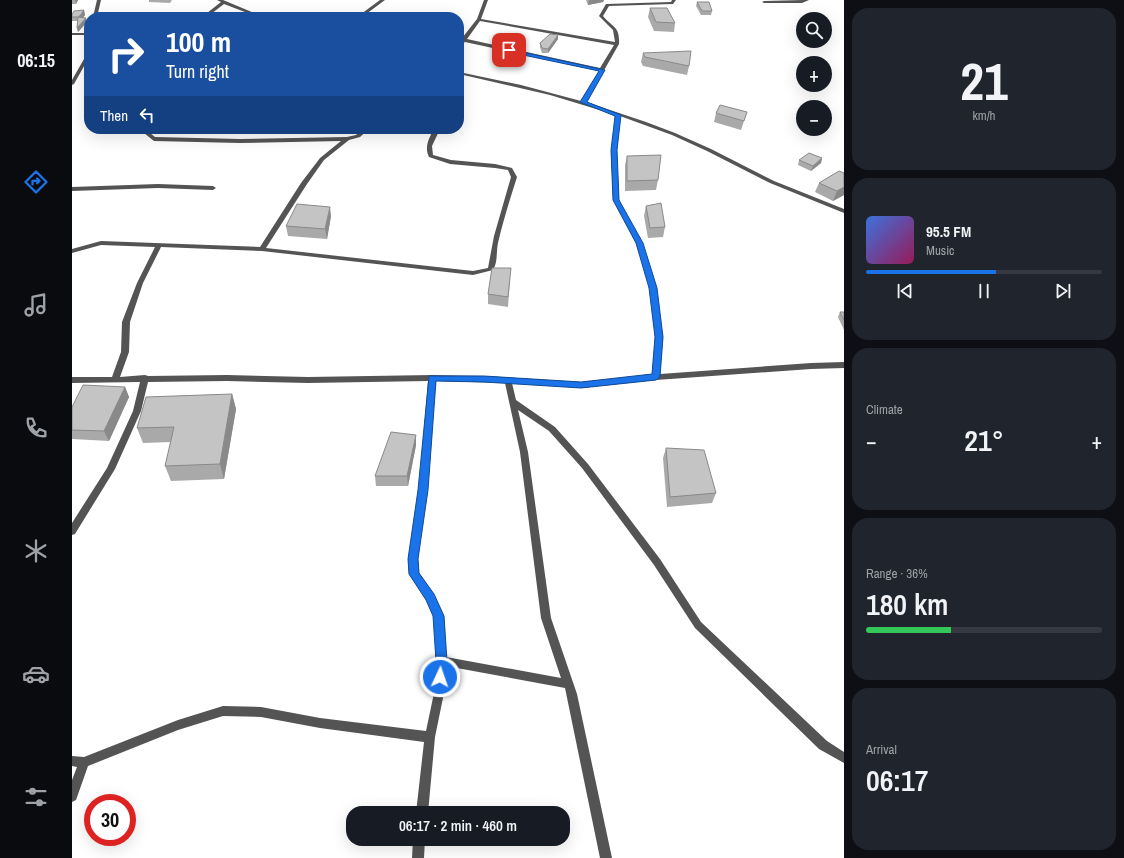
<!DOCTYPE html>
<html lang="en">
<head>
<meta charset="utf-8">
<style>
	:root { --surface:#171b24; --page:#20242c; --text:#f1f3f6; --muted:#9ea1a6; --line:#363941; --accent:#1a73e8 }
	body { margin:0; font-family:"Archivo Narrow",sans-serif; background:var(--page); color:var(--text); height:100vh; display:flex; flex-direction:column; font-size:15px; white-space:nowrap }
	* { box-sizing:border-box; margin:0 }
	p { font-size:13px; color:var(--muted) }
	.icon { flex:none; width:22px; height:22px; fill:none; stroke:currentColor; stroke-width:2; stroke-linecap:round; stroke-linejoin:round }
	.map { position:relative; flex:1; overflow:hidden }
	.drawer { display:flex; flex-direction:column; gap:8px; padding:8px; background:#0d0f14; width:280px }
	.drawer>* { flex:none }
	.hud { position:absolute; left:12px; top:12px; width:380px; height:122px; border-radius:16px; box-shadow:0 4px 16px #0002; background:#1a4fa0; color:#fff; overflow:hidden }
	.buttons { position:absolute; left:724px; top:12px; display:grid; gap:8px }
	.buttons a { display:grid; place-items:center; width:36px; height:36px; border-radius:50%; background:var(--surface); box-shadow:0 4px 16px #0002; font-size:20px }
	.speed { position:absolute; left:12px; top:794px; display:flex; gap:8px; font-size:20px; font-weight:700; text-align:center }
	.speed>* { display:grid; place-content:center; width:52px; height:52px; border-radius:50%; background:var(--surface); box-shadow:0 4px 16px #0002; line-height:1 }
	.speed .limit { border:6px solid #d22; background:#fff; color:#111 }
	.pin { position:absolute; display:grid; place-items:center; width:34px; height:34px; color:#fff; margin:-17px; border-radius:8px; box-shadow:0 2px 6px #0006 }
	.me { position:absolute; width:44px; margin:-22px; rotate:3deg; stroke-linejoin:round; filter:drop-shadow(0 0 3px #0008) }
	.turn { display:flex; align-items:center; gap:14px; height:84px; padding:0 16px; font-size:18px }
	.turn .icon { width:52px; height:52px; stroke-width:2.5 }
	.turn b { display:block; font-size:28px; line-height:34px }
	.then { display:flex; align-items:center; height:38px; padding:0 16px; background:#0003; gap:8px; font-size:15px }
	.big { font-size:30px; font-weight:600; line-height:1.1 }
	.drawer .tile { flex:1; display:flex; flex-direction:column; justify-content:center; gap:6px; min-width:0; padding:0 14px; border-radius:16px; background:var(--page) }
	.drawer .dial { align-items:center; gap:0 }
	.dial b { font-size:52px; line-height:1 }
	.song { display:flex; align-items:center; gap:12px }
	.cover { width:48px; height:48px; border-radius:6px; background:linear-gradient(135deg,hsl(220 70% 55%),hsl(330 70% 35%)) }
	.played { height:4px; border-radius:2px; background:linear-gradient(90deg,var(--accent) 55%,var(--line) 55%) }
	.keys { display:flex; justify-content:space-around; direction:ltr }
	.heat { display:flex; justify-content:space-between; align-items:center; font-size:22px; direction:ltr }
	.charge { height:6px; border-radius:3px; background:linear-gradient(90deg,#34c759 36%,var(--line) 0) }
	.trip { position:absolute; left:274px; top:806px; width:224px; height:40px; border-radius:16px; background:var(--surface); box-shadow:0 4px 16px #0002; font-weight:600; line-height:40px; text-align:center }
	main { display:flex; flex:1; min-height:0 }
	.tabs { display:flex; flex-direction:column; width:72px; justify-content:space-around; align-items:center; background:#090b0e; color:var(--muted) }
	.tabs .icon { width:28px; height:28px }
	.tabs .on { color:var(--accent) }
	.tabs b { font-size:18px; color:var(--text) }
	.map>svg:first-child { display:block }
	.lines { fill:none; stroke-linecap:round; stroke-linejoin:round }
	.minor { fill:#545454; fill-rule:evenodd }
	.wall { fill:#a9a9a9 }
	.shaded-wall { fill:#898989 }
	.building { fill:#c4c4c4; stroke:#898989 }
	.route { fill:#1a73e8; stroke:#114b97 }
</style>
</head>
<body>
<main>
<nav class="tabs">
<b>06:15</b>
<svg class="icon on" aria-label="directions" viewBox="0 0 24 24"><path d="M12 3l9 9-9 9-9-9zM9 14v-3h6M13 9l2 2-2 2"/></svg>
<svg class="icon" aria-label="music" viewBox="0 0 24 24"><path d="M9 18V5l10-2v13"/><circle cx="6" cy="18" r="3"/><circle cx="16" cy="16" r="3"/></svg>
<svg class="icon" aria-label="phone" viewBox="0 0 24 24"><path d="M5 4h4l2 5-3 2q2 4 5 5l2-3 5 2v4C11 20 4 13 5 4z"/></svg>
<svg class="icon" aria-label="climate" viewBox="0 0 24 24"><path d="M12 3v18M4 7l16 10M4 17L20 7"/></svg>
<svg class="icon" aria-label="car" viewBox="0 0 24 24"><path d="M5 17H2v-5l4-1 3-4h7l3 4 3 1v5h-3M9 17h6M6 11h13"/><circle cx="7" cy="17" r="2"/><circle cx="17" cy="17" r="2"/></svg>
<svg class="icon" aria-label="filters" viewBox="0 0 24 24"><path d="M4 7h16M4 17h16"/><circle cx="9" cy="7" r="2"/><circle cx="15" cy="17" r="2"/></svg>
</nav>
<div class="map">
<svg width="772" height="858" viewBox="0 0 772 858">
	<rect width="100%" height="100%" fill="#fff"/>
	<g class="lines">
		<g class="minor">
			<polygon points="25,0 29,0 25,17 21,17"/>
			<polygon points="145,0 151,0 192,17 186,17 152,4 135,17 130,17 149,2"/>
			<polygon points="308,0 313,0 290,17 285,17"/>
			<path d="M412,0H416L409,19L543,42L541,30L527,16L534,4L599,2L600,0H604L601,4L537,6L531,16C541,28 548,26 547,44L514,102L574,122L603,133L639,149L702,181L772,209V213L698,183L635,151L600,135L548,116L545,150L547,200L570,243L584,288L591,337L588,374L739,363L772,362V368L739,369L584,380L509,388L440,383L444,400L483,427L516,464L588,559L629,622L755,741L772,752V763L747,749L623,628L582,565L510,468L477,431L446,410L456,452L479,618L505,694L540,858H528L493,688L374,666L372,693L363,737L356,813H344L352,742L248,728L189,717L151,716L106,730L16,766L4,800L0,802V780L5,767L0,766V756L12,757L106,720L151,706L189,707L248,718L354,731L362,693L364,661L362,616L355,600L337,574L336,559L347,490L356,381L236,383L155,381L76,382L69,411L43,469L3,534L0,535V523L35,468L61,411L68,382L0,383V377H40L49,352L50,322L65,283L83,247L29,245L0,253V249L29,241L188,247L229,183L248,158L269,141L168,143L82,141L67,129H73L83,137L168,139L275,137L284,135L291,129H297L288,137L277,140L252,160L235,184L194,248L401,271L416,268L422,236L439,177L436,170L423,168L378,164L357,157C352,147 357,138 362,129H368L360,146L361,155L379,160L423,164L440,168L445,177C438,199 431,221 426,243C424,253 426,262 421,270L401,275L190,251L89,247L71,283L58,322L57,352L48,377L73,375L76,376L155,375L236,377L360,375L412,376L509,382L580,375L583,337L578,288L564,243L541,200L539,150L544,115L478,95L387,74V72L449,85L509,101L527,71L393,42L387,46V42L405,19ZM408,21L542,45L528,68L395,39ZM364,381L433,383L448,452L469,618L489,678L374,657L372,616L361,594L347,573L346,559L355,490Z"/>
			<polygon points="731,0 737,0 730,3 692,3 690,2 692,1"/>
			<rect x="0" y="33" width="17" height="2"/>
			<polygon points="17,44 16,59 2,84 0,85 0,80 12,59 15,45"/>
			<polygon points="86,184 141,186 144,188 141,190 86,188 0,191 0,187"/>
			<polygon points="341,839 353,839 352,858 340,858"/>
		</g>
	</g>
	<g class="wall">
		<polygon points="0,0 6,0 4,4 0,4"/>
		<polygon points="77,0 100,0 98,3 77,2"/>
		<polygon points="514,0 532,0 531,2 516,5"/>
		<polygon points="625,2 640,11 639,15 629,15 624,6"/>
		<polygon points="578,8 603,23 602,32 582,31 576,17"/>
		<polygon points="12,10 13,15 11,18 15,22 6,32 5,28 6,21 0,21 0,14"/>
		<polygon points="486,35 486,39 476,53 470,53 468,47 468,43"/>
		<polygon points="571,53 617,66 615,75 571,66 569,62"/>
		<polygon points="644,113 672,121 669,130 642,122"/>
		<polygon points="555,156 586,180 584,190 553,191 553,165"/>
		<polygon points="750,158 749,163 739,171 726,165 727,160"/>
		<polygon points="772,173 772,195 761,201 743,192 747,183"/>
		<polygon points="574,206 593,227 591,237 576,238 572,216"/>
		<polygon points="259,216 255,239 216,236 214,226"/>
		<polygon points="438,278 436,307 416,304 416,294"/>
		<polygon points="768,312 772,312 772,330 766,317"/>
		<polygon points="53,387 57,397 37,441 0,439 0,407"/>
		<polygon points="160,394 164,409 152,479 99,481 93,466 99,442 71,443 65,428"/>
		<polygon points="344,435 344,445 336,486 304,486 303,476"/>
		<polygon points="594,448 644,493 640,503 595,507 591,458"/>
	</g>
	<g class="shaded-wall">
		<polygon points="3,0 6,0 4,4"/>
		<polygon points="517,0 532,0 531,2 516,5"/>
		<polygon points="12,10 13,15 8,21 7,17"/>
		<polygon points="14,18 15,22 6,32 5,28"/>
		<polygon points="486,35 486,39 476,53 476,49"/>
		<polygon points="750,158 749,163 739,171 741,166"/>
		<polygon points="772,187 772,195 761,201 765,191"/>
		<polygon points="258,207 259,216 255,239 253,229"/>
		<polygon points="53,387 57,397 37,441 32,431"/>
		<polygon points="160,394 164,409 152,479 148,464"/>
		<polygon points="344,435 344,445 336,486 335,476"/>
	</g>
	<g class="building">
		<polygon points="625,2 637,2 640,11 630,11"/>
		<polygon points="578,8 595,8 603,23 584,22"/>
		<polygon points="12,10 7,17 0,17 0,14 2,11"/>
		<polygon points="6,17 14,18 5,28"/>
		<polygon points="478,34 486,35 476,49 470,48 468,43"/>
		<polygon points="619,51 617,66 573,57 571,53"/>
		<polygon points="648,105 675,112 672,121 644,113"/>
		<polygon points="737,153 750,158 741,166 727,160"/>
		<polygon points="589,155 586,180 555,181 555,156"/>
		<polygon points="767,171 772,173 772,187 765,191 747,183"/>
		<polygon points="589,203 593,227 578,228 574,206"/>
		<polygon points="225,204 258,207 253,229 214,226"/>
		<polygon points="420,268 439,268 436,297 416,294"/>
		<polygon points="768,312 772,312 772,320"/>
		<polygon points="11,385 53,387 32,431 0,430 0,407"/>
		<polygon points="160,394 148,464 93,466 102,427 65,428 74,397"/>
		<polygon points="319,432 344,435 335,476 303,476"/>
		<polygon points="594,448 632,450 644,493 598,497"/>
	</g>
	<polygon class="route" points="436,49 533,70 515,102 549,115 545,150 547,200 571,243 585,288 591,337 588,377 584,380 509,388 412,382 364,381 356,490 346,559 347,573 362,594 372,616 375,661 372,681 368,682 364,681 362,677 364,661 361,616 354,600 337,574 336,559 346,490 357,376 412,376 509,382 580,374 583,337 577,288 564,243 541,200 539,150 543,116 508,102 527,71 437,52 435,50"/>
</svg>
<div class="buttons">
<a><svg class="icon" aria-label="search" viewBox="0 0 24 24"><circle cx="10" cy="10" r="6"/><path d="M15 15l6 6"/></svg></a>
<a>+</a>
<a>−</a>
</div>
<div class="speed"><div class="limit">30</div></div>
<div class="pin" style="left:437px;top:50px;background:#d93025"><svg class="icon" aria-label="arrive" viewBox="0 0 24 24"><path d="M6 21V4h12l-3 4 3 4H6"/></svg></div>
<svg class="me" style="left:368px;top:677px" viewBox="-20 -20 40 40"><circle r="17" fill="#1a73e8" stroke="#fff" stroke-width="3"/><path d="M0-11L8 9 0 5-8 9z" fill="#fff"/></svg>
<div class="trip">06:17 · 2 min · 460 m</div>
<div class="hud">
<div class="turn"><svg class="icon" aria-label="right" viewBox="0 0 24 24"><path d="M7 20v-9h11M14 6l5 5-5 5"/></svg><div><b>100 m</b>Turn right</div></div>
<div class="then">Then<svg class="icon" aria-label="left" viewBox="0 0 24 24"><path d="M17 20v-9H6M10 6l-5 5 5 5"/></svg></div>
</div>
</div>
<section class="drawer">
<div class="tile dial"><b>21</b><p>km/h</p></div>
<div class="tile">
<div class="song"><i class="cover"></i><div><b>95.5 FM</b><p>Music</p></div></div>
<div class="played"></div>
<div class="keys"><svg class="icon" aria-label="previous" viewBox="0 0 24 24"><path d="M18 5L8 12l10 7zM5 5v14"/></svg><svg class="icon" aria-label="pause" viewBox="0 0 24 24"><path d="M8 5v14M16 5v14"/></svg><svg class="icon" aria-label="next" viewBox="0 0 24 24"><path d="M6 5l10 7-10 7zM19 5v14"/></svg></div>
</div>
<div class="tile"><p>Climate</p>
<div class="heat"><a>−</a><b class="big">21°</b><a>+</a></div>
</div>
<div class="tile"><p>Range · 36%</p><b class="big">180 km</b><div class="charge"></div></div>
<div class="tile"><p>Arrival</p><b class="big">06:17</b></div>
</section>
</main>
</body>
</html>
